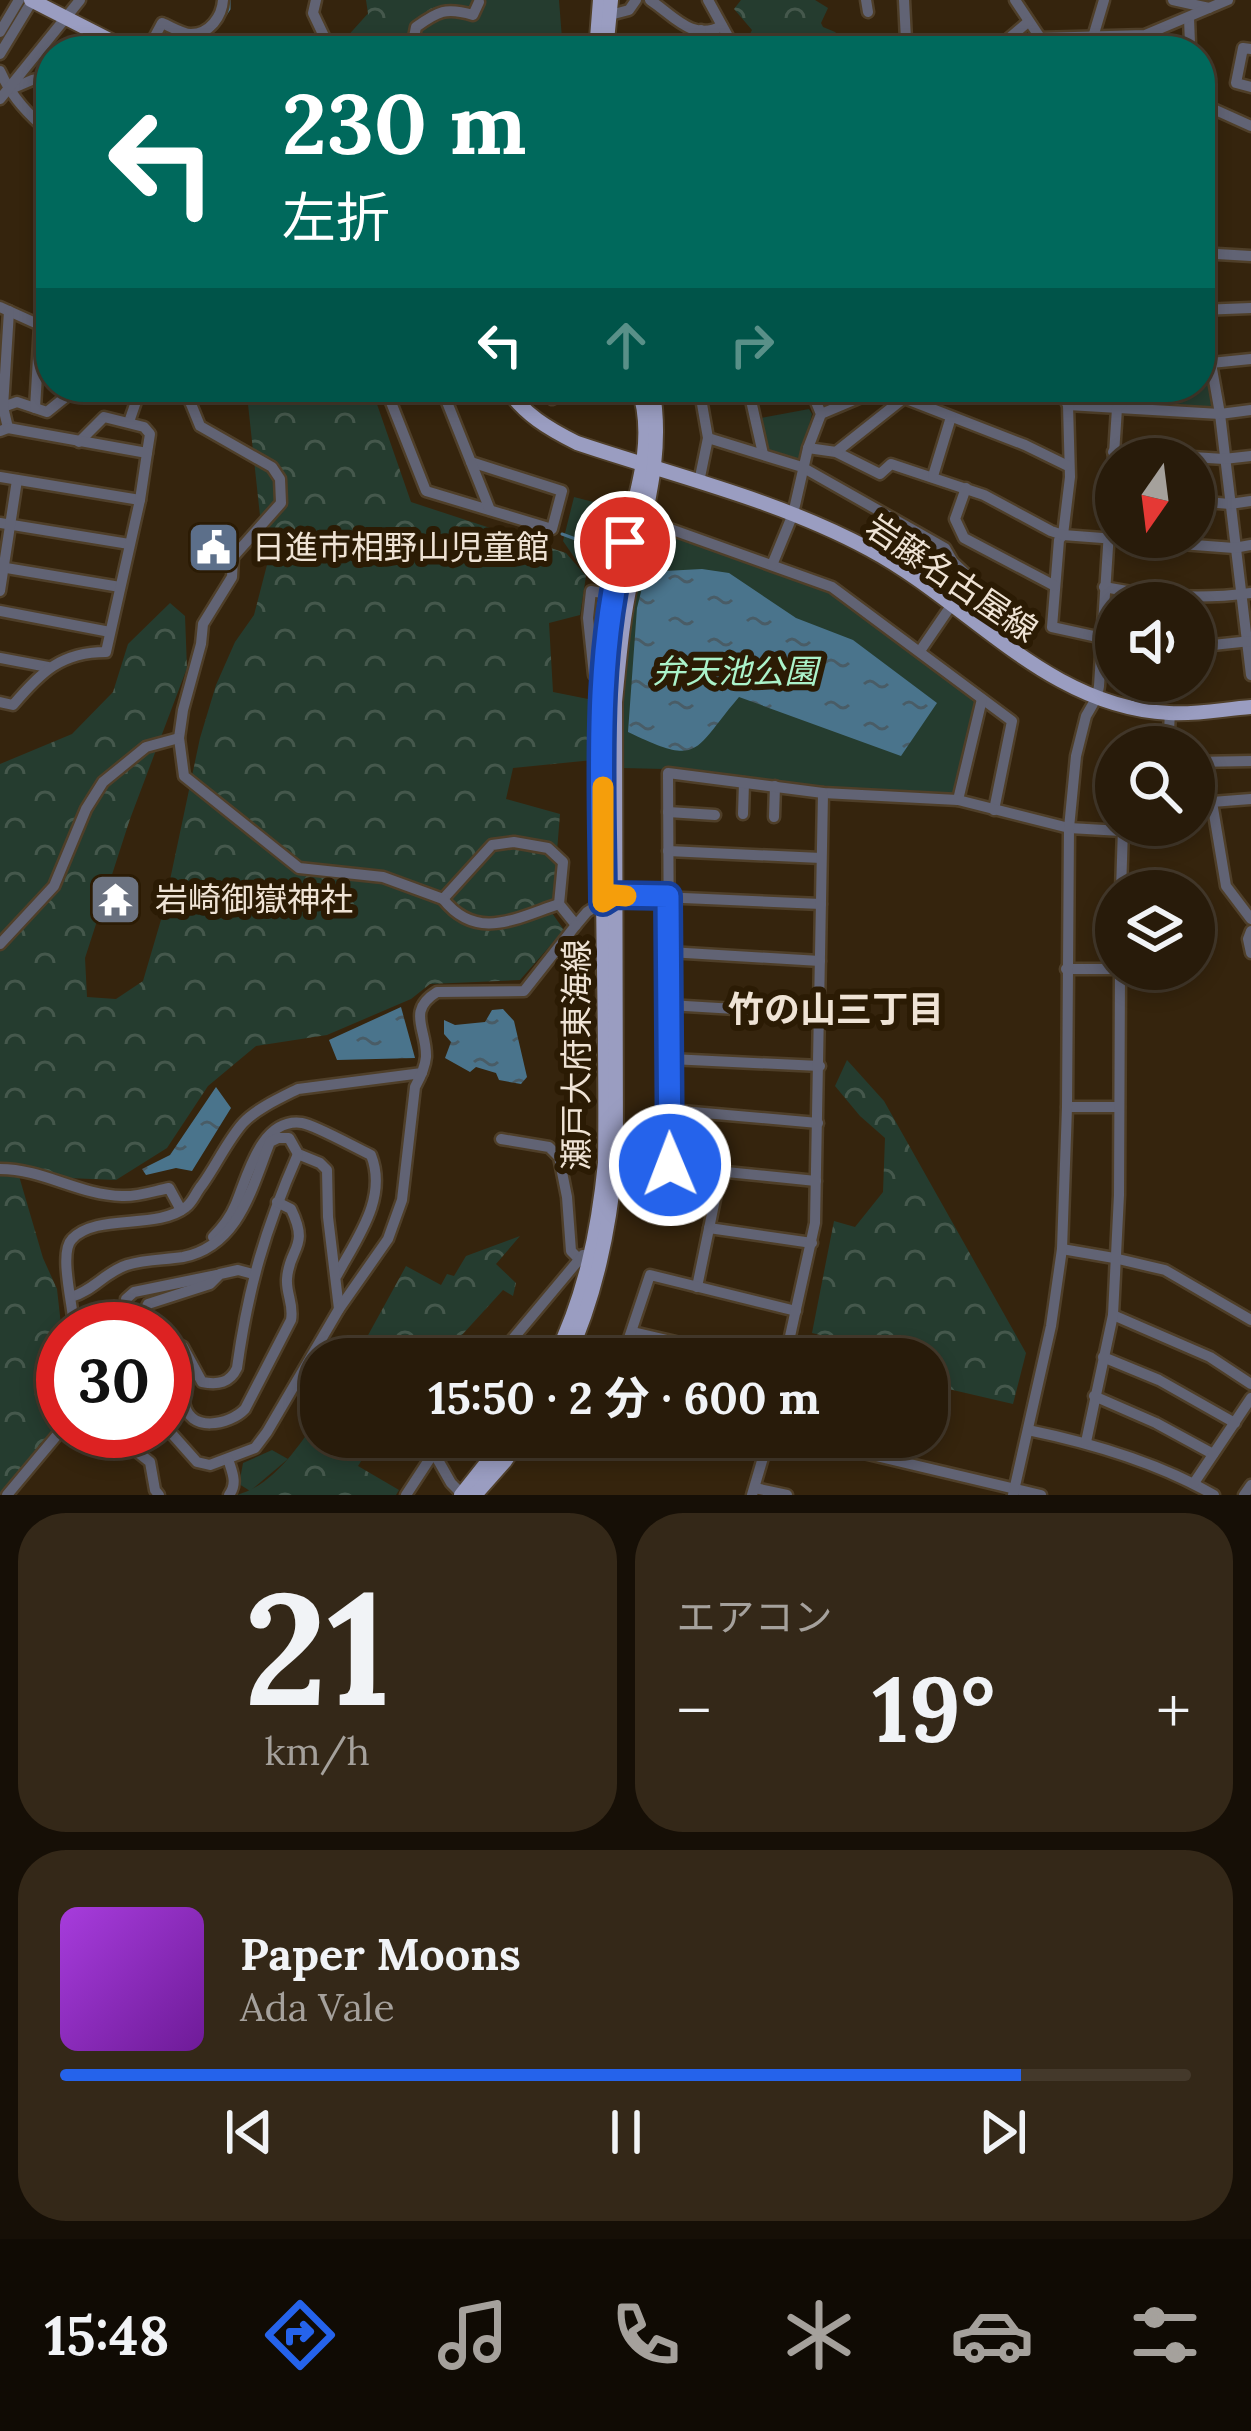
<!DOCTYPE html>
<html lang="ja">
<head>
<meta charset="utf-8">
<style>
	:root { --surface:#281b0a; --page:#342818; --text:#f1f3f6; --muted:#a5a19c; --line:#44392b; --accent:#2563eb }
	body { margin:0; font-family:Lora,"Noto Sans JP",serif; background:var(--page); color:var(--text); height:100vh; display:flex; flex-direction:column; font-size:45px; white-space:nowrap }
	* { box-sizing:border-box; margin:0 }
	p { font-size:39px; color:var(--muted) }
	.icon { flex:none; width:66px; height:66px; fill:none; stroke:currentColor; stroke-width:2; stroke-linecap:round; stroke-linejoin:round }
	.map { position:relative; height:1495px; overflow:hidden }
	.drawer { display:flex; flex-direction:column; gap:18px; padding:18px; background:#160f06; flex:1 }
	.drawer>* { flex:none }
	.guide { position:absolute; left:36px; top:36px; width:1179px; height:366px; border-radius:48px; box-shadow:0 6px 18px #0003,0 0 0 3px var(--line); background:#00695c; color:#fff; overflow:hidden }
	.needle { width:78px; rotate:194deg }
	.tools { position:absolute; left:1095px; top:438px; display:grid; gap:24px }
	.tools a { display:grid; place-items:center; width:120px; height:120px; border-radius:50%; background:var(--surface); box-shadow:0 6px 18px #0003,0 0 0 3px var(--line); font-size:60px }
	.speed { position:absolute; left:36px; top:1302px; display:flex; gap:24px; font-size:60px; font-weight:700; text-align:center }
	.speed>* { display:grid; place-content:center; width:156px; height:156px; border-radius:50%; background:var(--surface); box-shadow:0 6px 18px #0003,0 0 0 3px var(--line); line-height:1 }
	.speed .limit { border:18px solid #d22; background:#fff; color:#111 }
	.pin { position:absolute; display:grid; place-items:center; width:102px; height:102px; color:#fff; margin:-51px; border:6px solid #fff; border-radius:50%; box-shadow:0 3px 12px #0007 }
	.me { position:absolute; width:132px; margin:-66px; rotate:359deg; stroke-linejoin:round; filter:drop-shadow(0 0 9px #0008) }
	.turn { display:flex; align-items:center; gap:42px; height:252px; padding:0 48px; font-size:54px }
	.turn .icon { width:156px; height:156px; stroke-width:2.5 }
	.turn b { display:block; font-size:84px; line-height:102px }
	.lanes { display:flex; align-items:center; height:114px; padding:0 48px; background:#0003; justify-content:center; gap:60px; direction:ltr }
	.lanes .off { opacity:.35 }
	.big { font-size:90px; font-weight:700; line-height:1.1 }
	.drawer .tile { flex:1; display:flex; flex-direction:column; justify-content:center; gap:18px; min-width:0; padding:0 42px; border-radius:48px; background:var(--page) }
	.drawer .dial { align-items:center; gap:0 }
	.dial b { font-size:156px; line-height:1 }
	.song { display:flex; align-items:center; gap:36px }
	.cover { width:144px; height:144px; border-radius:18px; background:linear-gradient(135deg,hsl(280 70% 55%),hsl(280 70% 35%)) }
	.played { height:12px; border-radius:6px; background:linear-gradient(90deg,var(--accent) 85%,var(--line) 85%) }
	.keys { display:flex; justify-content:space-around; direction:ltr }
	.heat { display:flex; justify-content:space-between; align-items:center; font-size:66px; direction:ltr }
	.drawer .tiles { flex:1; display:grid; gap:18px; grid-template-columns:1fr 1fr }
	.tile:last-child { grid-column:span 2 }
	.trip { position:absolute; left:300px; top:1338px; width:648px; height:120px; border-radius:48px; background:var(--surface); box-shadow:0 6px 18px #0003,0 0 0 3px var(--line); font-weight:700; line-height:120px; text-align:center }
	.tabs { display:flex; height:192px; justify-content:space-around; align-items:center; background:#100b04; color:var(--muted) }
	.tabs .icon { width:84px; height:84px }
	.tabs .selected { color:var(--accent) }
	.tabs b { font-size:54px; color:var(--text) }
	.map>svg:first-child { display:block }
	.green { fill:#253c2f }
	.forest { fill:url(#forest-crowns) }
	.water { fill:url(#water-ripples) }
	.lines { fill:none; stroke-linecap:round; stroke-linejoin:round }
	.stream { stroke:#4a748c; stroke-width:3 }
	.minor-casing { stroke:#4f3f29; stroke-width:15 }
	.major-casing { stroke:#4f3f29; stroke-width:18 }
	.minor { stroke:#616374; stroke-width:10 }
	.major { stroke:#9a9dc1; stroke-width:14 }
	.route-casing { stroke:#184099; stroke-width:30 }
	.route { stroke:#2563eb; stroke-width:21 }
	.slow { stroke:#f59e0b; stroke-width:21 }
	.labels { text-anchor:middle; dominant-baseline:central; stroke-width:12; stroke-linejoin:round; paint-order:stroke }
	.poi-label { font-size:33px; fill:#efe3d5; stroke:#2b1b04; text-anchor:start }
	.street-label { font-size:33px; fill:#efe3d5; stroke:#2b1b04 }
	.park-label { font-size:33px; font-style:italic; fill:#abf3ca; stroke:#2b1b04 }
	.neighbourhood-label { font-size:36px; font-weight:bold; fill:#efe3d5; stroke:#2b1b04 }
</style>
</head>
<body>
<div class="map">
<svg width="1251" height="1495" viewBox="0 0 1251 1495">
	<defs>
		<pattern id="forest-crowns" width="20" height="18" patternUnits="userSpaceOnUse" patternTransform="scale(3)"><rect width="20" height="18" fill="#253c2f"/><path d="M2 6a3 3 0 1 1 6 0M12 15a3 3 0 1 1 6 0" fill="none" stroke="#45584c"/></pattern>
		<pattern id="water-ripples" width="26" height="14" patternUnits="userSpaceOnUse" patternTransform="scale(3)"><rect width="26" height="14" fill="#4a748c"/><path d="M2 4q2-2 4 0t4 0M15 11q2-2 4 0t4 0" fill="none" stroke="#495c66"/></pattern>
	</defs>
	<rect width="100%" height="100%" fill="#35240d"/>
	<g class="green">
		<polygon points="369,0 559,0 563,51 356,51 345,39 371,10"/>
		<polygon points="1200,357 1206,368 1212,411 1125,407 1145,387 1200,387"/>
		<polygon points="809,409 812,414 800,463 766,453 761,418"/>
		<polygon points="574,497 621,509 607,574 583,570 563,541"/>
		<polygon points="649,528 827,591 982,701 957,795 826,791 664,769 621,768 620,708 631,605"/>
		<polygon points="272,1450 288,1459 250,1491 239,1484 243,1463"/>
	</g>
	<g class="forest">
		<polygon points="366,0 471,0 484,34 481,51 381,51 370,27"/>
		<polygon points="741,0 815,0 828,8 821,23 823,27 835,32 855,51 755,51 747,40 752,30 734,9"/>
		<polygon points="242,387 371,387 411,502 566,553 586,576 580,615 549,623 553,692 593,700 593,760 513,768 506,799 560,814 552,913 564,930 520,980 430,984 411,999 327,1035 256,1046 208,1086 167,1148 116,1180 19,1176 43,1258 57,1289 63,1343 63,1417 0,1495 0,764 72,734 113,692 128,644 170,603 185,616 187,668 130,819 85,958 87,997 116,999 143,981 163,913 200,738 216,685 235,642 254,615 268,561 261,525 248,404"/>
		<polygon points="847,1060 884,1101 1026,1353 1013,1404 927,1384 927,1359 868,1359 852,1343 812,1333 834,1221 855,1227 883,1192 885,1138 860,1116 835,1086"/>
		<polygon points="520,1236 496,1264 516,1283 513,1296 503,1290 451,1347 463,1359 355,1359 406,1266 441,1285 447,1274 454,1276 466,1256"/>
		<path d="M321,1413V1437H376L358,1466L399,1490L396,1495H237C274,1485 300,1445 321,1413Z"/>
	</g>
	<g class="water">
		<path d="M702,569L729,573L796,618L853,640L937,703L901,756L739,697C692,752 701,767 628,732L637,608L646,572Z"/>
		<polygon points="401,1007 415,1058 337,1060 329,1040"/>
		<polygon points="503,1009 514,1021 527,1077 521,1084 499,1080 496,1073 476,1067 470,1072 445,1058 451,1042 444,1034 444,1020 455,1025 485,1022 492,1010"/>
		<polygon points="216,1087 231,1108 192,1171 176,1168 146,1175 142,1169 170,1155"/>
	</g>
	<g class="lines">
		<g class="stream">
			<polyline points="218,26 229,9 229,0"/>
			<polyline points="192,51 193,45 200,38"/>
			<polyline points="562,534 581,541"/>
		</g>
		<defs>
			<g id="minor">
				<polyline points="316,0 313,13 331,51"/>
				<path d="M650,0C673,15 692,42 722,26"/>
				<polyline points="708,0 736,51"/>
				<polyline points="866,0 868,12"/>
				<polyline points="904,0 906,40 919,42"/>
				<polyline points="1015,0 1049,51"/>
				<polyline points="1173,0 1209,8"/>
				<polyline points="610,15 629,10 636,0"/>
				<polyline points="1189,18 1190,44"/>
				<polyline points="0,32 19,0"/>
				<polyline points="1093,37 1104,0"/>
				<polyline points="1039,38 1145,35 1228,0"/>
				<polyline points="1251,49 1243,48 1236,83 1251,87"/>
				<path d="M147,51L162,23C170,26 182,34 191,34C210,34 222,16 223,0"/>
				<path d="M419,51L414,37L416,27C438,11 446,7 473,15L479,2"/>
				<polyline points="689,51 701,30"/>
				<polyline points="994,51 1028,22"/>
				<polyline points="0,54 32,1"/>
				<path d="M0,71C12,98 29,115 51,134"/>
				<polyline points="11,89 32,80 51,77"/>
				<polyline points="0,99 80,0"/>
				<polyline points="1200,103 1251,126"/>
				<polyline points="1200,253 1251,256"/>
				<polyline points="0,307 51,330"/>
				<polyline points="1200,310 1251,308"/>
				<polyline points="1200,345 1211,363 1220,414 1251,675"/>
				<polyline points="1211,363 1251,359"/>
				<polyline points="188,387 189,399 200,426 272,467 280,479 281,503 233,557 232,577 203,624 201,644 183,710 179,738 184,776 299,868 383,877 443,899 492,845 514,842 548,848 563,862 559,904 576,925 587,912 614,895 821,904"/>
				<polyline points="385,387 426,491 552,529 562,491 471,462"/>
				<polyline points="441,387 490,510"/>
				<polyline points="547,387 552,399 576,387"/>
				<polyline points="748,387 763,454"/>
				<polyline points="1058,387 1068,405 1220,414 1251,410"/>
				<polyline points="1082,387 1068,405 1070,477 1063,535 1059,540 1052,627 1116,641"/>
				<polyline points="904,398 1025,445 1068,466"/>
				<polyline points="0,408 17,402 47,412 78,387"/>
				<polyline points="35,408 40,325"/>
				<polyline points="821,414 885,387"/>
				<polyline points="129,422 141,387"/>
				<polyline points="0,431 8,428 3,407 9,311"/>
				<polyline points="708,438 802,467 945,548 953,562 970,578 920,651"/>
				<polyline points="79,442 104,417 144,427 150,434 147,453"/>
				<polyline points="808,448 836,452 880,474 891,464 984,495 1051,531 1063,535 1234,548 1251,545"/>
				<polyline points="836,452 904,398 901,387"/>
				<polyline points="1113,452 1224,459 1251,456"/>
				<polyline points="933,476 951,417"/>
				<polyline points="0,477 140,500"/>
				<polyline points="699,482 708,438 702,404 703,387"/>
				<polyline points="966,488 955,519 964,538 1055,586"/>
				<polyline points="1194,501 1230,504 1251,501"/>
				<polyline points="645,520 832,587 1012,721 994,810"/>
				<polyline points="0,523 129,544"/>
				<polyline points="772,565 793,514 808,448 821,414 810,387"/>
				<polyline points="0,567 120,587"/>
				<path d="M1104,587C1154,597 1200,600 1251,593"/>
				<polyline points="0,591 17,480"/>
				<polyline points="0,611 110,632"/>
				<polyline points="1194,647 1251,641"/>
				<polyline points="0,658 48,667"/>
				<polyline points="605,676 594,675 588,618 591,591 613,595"/>
				<path d="M0,702L13,705C41,672 61,652 106,652L140,500L147,453L8,428"/>
				<polyline points="1168,747 1170,713"/>
				<polyline points="1194,762 1251,761"/>
				<polyline points="1194,796 1212,802 1251,799"/>
				<polyline points="958,800 982,699"/>
				<polyline points="1212,802 1226,886 1251,919"/>
				<polyline points="668,812 715,815"/>
				<polyline points="743,814 744,783"/>
				<polyline points="774,817 775,786"/>
				<polyline points="668,851 821,858"/>
				<polyline points="1121,891 1123,828"/>
				<path d="M443,899C477,942 516,918 559,904"/>
				<polyline points="1251,931 1248,939 1251,953"/>
				<polyline points="0,944 54,886 86,809 103,782 146,747 179,738"/>
				<polyline points="669,952 820,961"/>
				<polyline points="1066,969 1120,969"/>
				<polyline points="669,1005 819,1014"/>
				<polyline points="670,1059 820,1066"/>
				<polyline points="1067,1107 1119,1107"/>
				<polyline points="670,1110 818,1123"/>
				<polyline points="501,1139 549,1147 559,1157 567,1197 571,1251 579,1259"/>
				<polyline points="616,1161 816,1181"/>
				<polyline points="670,1165 668,773 823,793 958,800 1069,828 1122,831"/>
				<path d="M0,1169C43,1169 79,1195 122,1196C137,1197 154,1191 169,1188L181,1210"/>
				<polyline points="709,1228 812,1243"/>
				<path d="M213,1237C222,1228 230,1218 235,1206C247,1179 260,1117 302,1123C315,1125 356,1148 371,1155C388,1198 357,1238 337,1275"/>
				<polyline points="1062,1249 1114,1258 1165,1270 1251,1320"/>
				<polyline points="697,1287 721,1170"/>
				<path d="M71,1297C93,1291 105,1272 127,1265C146,1259 164,1260 183,1257C239,1246 252,1187 270,1142L278,1138H289L298,1154L320,1163L327,1170L328,1217L339,1309"/>
				<polyline points="126,1299 134,1292 217,1275"/>
				<polyline points="1113,1315 1210,1357 1251,1384"/>
				<path d="M74,1329C74,1308 58,1253 72,1239C96,1213 157,1230 186,1207C193,1202 196,1192 202,1185C216,1166 227,1141 243,1123C256,1109 280,1098 298,1089L422,1073"/>
				<polyline points="148,1329 143,1315 148,1304 210,1284 220,1274 238,1270 253,1274"/>
				<polyline points="633,1332 749,1359"/>
				<path d="M166,1338L183,1347L202,1382C218,1385 230,1383 237,1368C248,1288 265,1229 298,1154"/>
				<path d="M169,1339C172,1351 183,1360 185,1373C187,1382 183,1392 184,1401C188,1434 230,1425 245,1409L291,1320C294,1304 286,1294 287,1279C289,1247 310,1248 291,1209L277,1202"/>
				<polyline points="1103,1357 1159,1380 1235,1423"/>
				<polyline points="496,1359 583,1255"/>
				<polyline points="622,1359 650,1275 796,1311"/>
				<polyline points="785,1359 815,1223 823,793"/>
				<polyline points="1094,1396 1156,1423 1213,1454"/>
				<path d="M165,1426L197,1462L210,1465L255,1448L267,1432L339,1309L388,1239L402,1200L415,1087C420,1078 425,1068 426,1057C427,1029 406,1011 437,992L524,991L576,925"/>
				<path d="M1028,1430C1091,1443 1157,1462 1214,1495"/>
				<polyline points="111,1431 150,1462 155,1490 159,1495"/>
				<polyline points="796,1437 1041,1495"/>
				<polyline points="1086,1442 1113,1315 1119,1195 1120,969"/>
				<polyline points="434,1453 451,1483 462,1494"/>
				<path d="M228,1459C232,1472 238,1483 229,1495"/>
				<polyline points="1194,1483 1251,1398"/>
				<polyline points="755,1488 787,1495"/>
				<polyline points="7,1495 63,1428"/>
				<polyline points="406,1495 444,1437"/>
				<polyline points="752,1495 769,1437"/>
				<polyline points="1013,1495 1051,1326 1062,1249 1067,1107 1069,828 1076,756 1086,716 1097,697 1099,686 1117,408 1139,387"/>
				<polyline points="1244,1495 1251,1485"/>
			</g>
			<g id="major">
				<polyline points="31,0 131,51"/>
				<polyline points="596,51 600,0"/>
				<polyline points="606,51 611,0"/>
				<path d="M506,387C523,414 549,429 577,443C675,476 778,500 869,549C970,603 1047,707 1169,713C1196,715 1224,709 1251,707"/>
				<path d="M554,1359C585,1296 598,1232 605,1163C607,1034 601,906 603,777C604,708 603,635 618,567C630,510 659,445 638,387"/>
				<path d="M567,1359C596,1296 609,1230 616,1161L615,702C619,662 622,621 631,581C644,515 665,455 652,387"/>
				<polyline points="461,1495 507,1437"/>
				<polyline points="475,1495 505,1461 521,1437"/>
			</g>
		</defs>
		<use href="#minor" class="minor-casing"/>
		<use href="#major" class="major-casing"/>
		<use href="#minor" class="minor"/>
		<use href="#major" class="major"/>
	</g>
	<g class="lines">
		<defs>
			<path id="route" d="M625,542C594,654 602,785 603,902L614,895L668,896L670,1165"/>
		</defs>
		<use href="#route" class="route-casing"/>
		<use href="#route" class="route"/>
		<polyline class="slow" points="603,787 603,902 614,895 626,896"/>
	</g>
	<defs>
		<symbol id="civic-square" viewBox="-11 -11 22 22"><rect x="-9" y="-9" width="18" height="18" rx="4" fill="#5c6f8a" stroke="#2b1b04"/><path d="M-.6-6.5H3V-4.5H.6V-3L4-1V1h2V6H-6V1h2V-1L-.6-3ZM-1.2 2.5V6h2.4V2.5Z" fill="#fff"/></symbol>
		<symbol id="temple-square" viewBox="-11 -11 22 22"><rect x="-9" y="-9" width="18" height="18" rx="4" fill="#6b7280" stroke="#2b1b04"/><path d="M0-6L5-2H3V0L6.5 2.5H4V6H1.5V3h-3V6H-4V2.5H-6.5L-3 0V-2H-5Z" fill="#fff"/></symbol>
	</defs>
	<g fill-rule="evenodd">
		<use href="#civic-square" x="184" y="518" width="59" height="59"/>
		<use href="#temple-square" x="86" y="870" width="59" height="59"/>
	</g>
	<g class="labels">
		<g class="poi-label">
			<text x="252" y="547">日進市相野山児童館</text>
			<text x="155" y="899">岩崎御嶽神社</text>
		</g>
		<g class="street-label">
			<text transform="translate(952 578) rotate(34)">岩藤名古屋線</text>
			<text transform="translate(576 1055) rotate(-90)">瀬戸大府東海線</text>
		</g>
		<g class="park-label">
			<text x="735" y="671">弁天池公園</text>
		</g>
		<g class="neighbourhood-label">
			<text x="836" y="1009">竹の山三丁目</text>
		</g>
	</g>
</svg>
<div class="tools">
<a><svg class="needle" viewBox="-14 -14 28 28"><path d="M0-13l5 13h-10z" fill="#e53935"/><path d="M0 13l5-13h-10z" fill="#a5a19c"/></svg></a>
<a><svg class="icon" aria-label="sound" viewBox="0 0 24 24"><path d="M4 9h4l5-4v14l-5-4H4zM17 9q2 3 0 6"/></svg></a>
<a><svg class="icon" aria-label="search" viewBox="0 0 24 24"><circle cx="10" cy="10" r="6"/><path d="M15 15l6 6"/></svg></a>
<a><svg class="icon" aria-label="layers" viewBox="0 0 24 24"><path d="M12 4l9 5-9 5-9-5zM3 14l9 5 9-5"/></svg></a>
</div>
<div class="speed"><div class="limit">30</div></div>
<div class="pin" style="left:625px;top:542px;background:#d93025"><svg class="icon" aria-label="arrive" viewBox="0 0 24 24"><path d="M6 21V4h12l-3 4 3 4H6"/></svg></div>
<svg class="me" style="left:670px;top:1165px" viewBox="-20 -20 40 40"><circle r="17" fill="#2563eb" stroke="#fff" stroke-width="3"/><path d="M0-11L8 9 0 5-8 9z" fill="#fff"/></svg>
<div class="trip">15:50 · 2 分 · 600 m</div>
<div class="guide">
<div class="turn"><svg class="icon" aria-label="left" viewBox="0 0 24 24"><path d="M17 20v-9H6M10 6l-5 5 5 5"/></svg><div><b>230 m</b>左折</div></div>
<div class="lanes"><svg class="icon" aria-label="left" viewBox="0 0 24 24"><path d="M17 20v-9H6M10 6l-5 5 5 5"/></svg><svg class="icon off" aria-label="ahead" viewBox="0 0 24 24"><path d="M12 20V5M6 11l6-6 6 6"/></svg><svg class="icon off" aria-label="right" viewBox="0 0 24 24"><path d="M7 20v-9h11M14 6l5 5-5 5"/></svg></div>
</div>
</div>
<section class="drawer">
<div class="tiles">
<div class="tile dial"><b>21</b><p>km/h</p></div>
<div class="tile"><p>エアコン</p>
<div class="heat"><a>−</a><b class="big">19°</b><a>+</a></div>
</div>
<div class="tile">
<div class="song"><i class="cover"></i><div><b>Paper Moons</b><p>Ada Vale</p></div></div>
<div class="played"></div>
<div class="keys"><svg class="icon" aria-label="previous" viewBox="0 0 24 24"><path d="M18 5L8 12l10 7zM5 5v14"/></svg><svg class="icon" aria-label="pause" viewBox="0 0 24 24"><path d="M8 5v14M16 5v14"/></svg><svg class="icon" aria-label="next" viewBox="0 0 24 24"><path d="M6 5l10 7-10 7zM19 5v14"/></svg></div>
</div>
</div>
</section>
<nav class="tabs">
<b>15:48</b>
<svg class="icon selected" aria-label="directions" viewBox="0 0 24 24"><path d="M12 3l9 9-9 9-9-9zM9 14v-3h6M13 9l2 2-2 2"/></svg>
<svg class="icon" aria-label="music" viewBox="0 0 24 24"><path d="M9 18V5l10-2v13"/><circle cx="6" cy="18" r="3"/><circle cx="16" cy="16" r="3"/></svg>
<svg class="icon" aria-label="phone" viewBox="0 0 24 24"><path d="M5 4h4l2 5-3 2q2 4 5 5l2-3 5 2v4C11 20 4 13 5 4z"/></svg>
<svg class="icon" aria-label="climate" viewBox="0 0 24 24"><path d="M12 3v18M4 7l16 10M4 17L20 7"/></svg>
<svg class="icon" aria-label="car" viewBox="0 0 24 24"><path d="M5 17H2v-5l4-1 3-4h7l3 4 3 1v5h-3M9 17h6M6 11h13"/><circle cx="7" cy="17" r="2"/><circle cx="17" cy="17" r="2"/></svg>
<svg class="icon" aria-label="filters" viewBox="0 0 24 24"><path d="M4 7h16M4 17h16"/><circle cx="9" cy="7" r="2"/><circle cx="15" cy="17" r="2"/></svg>
</nav>
</body>
</html>
